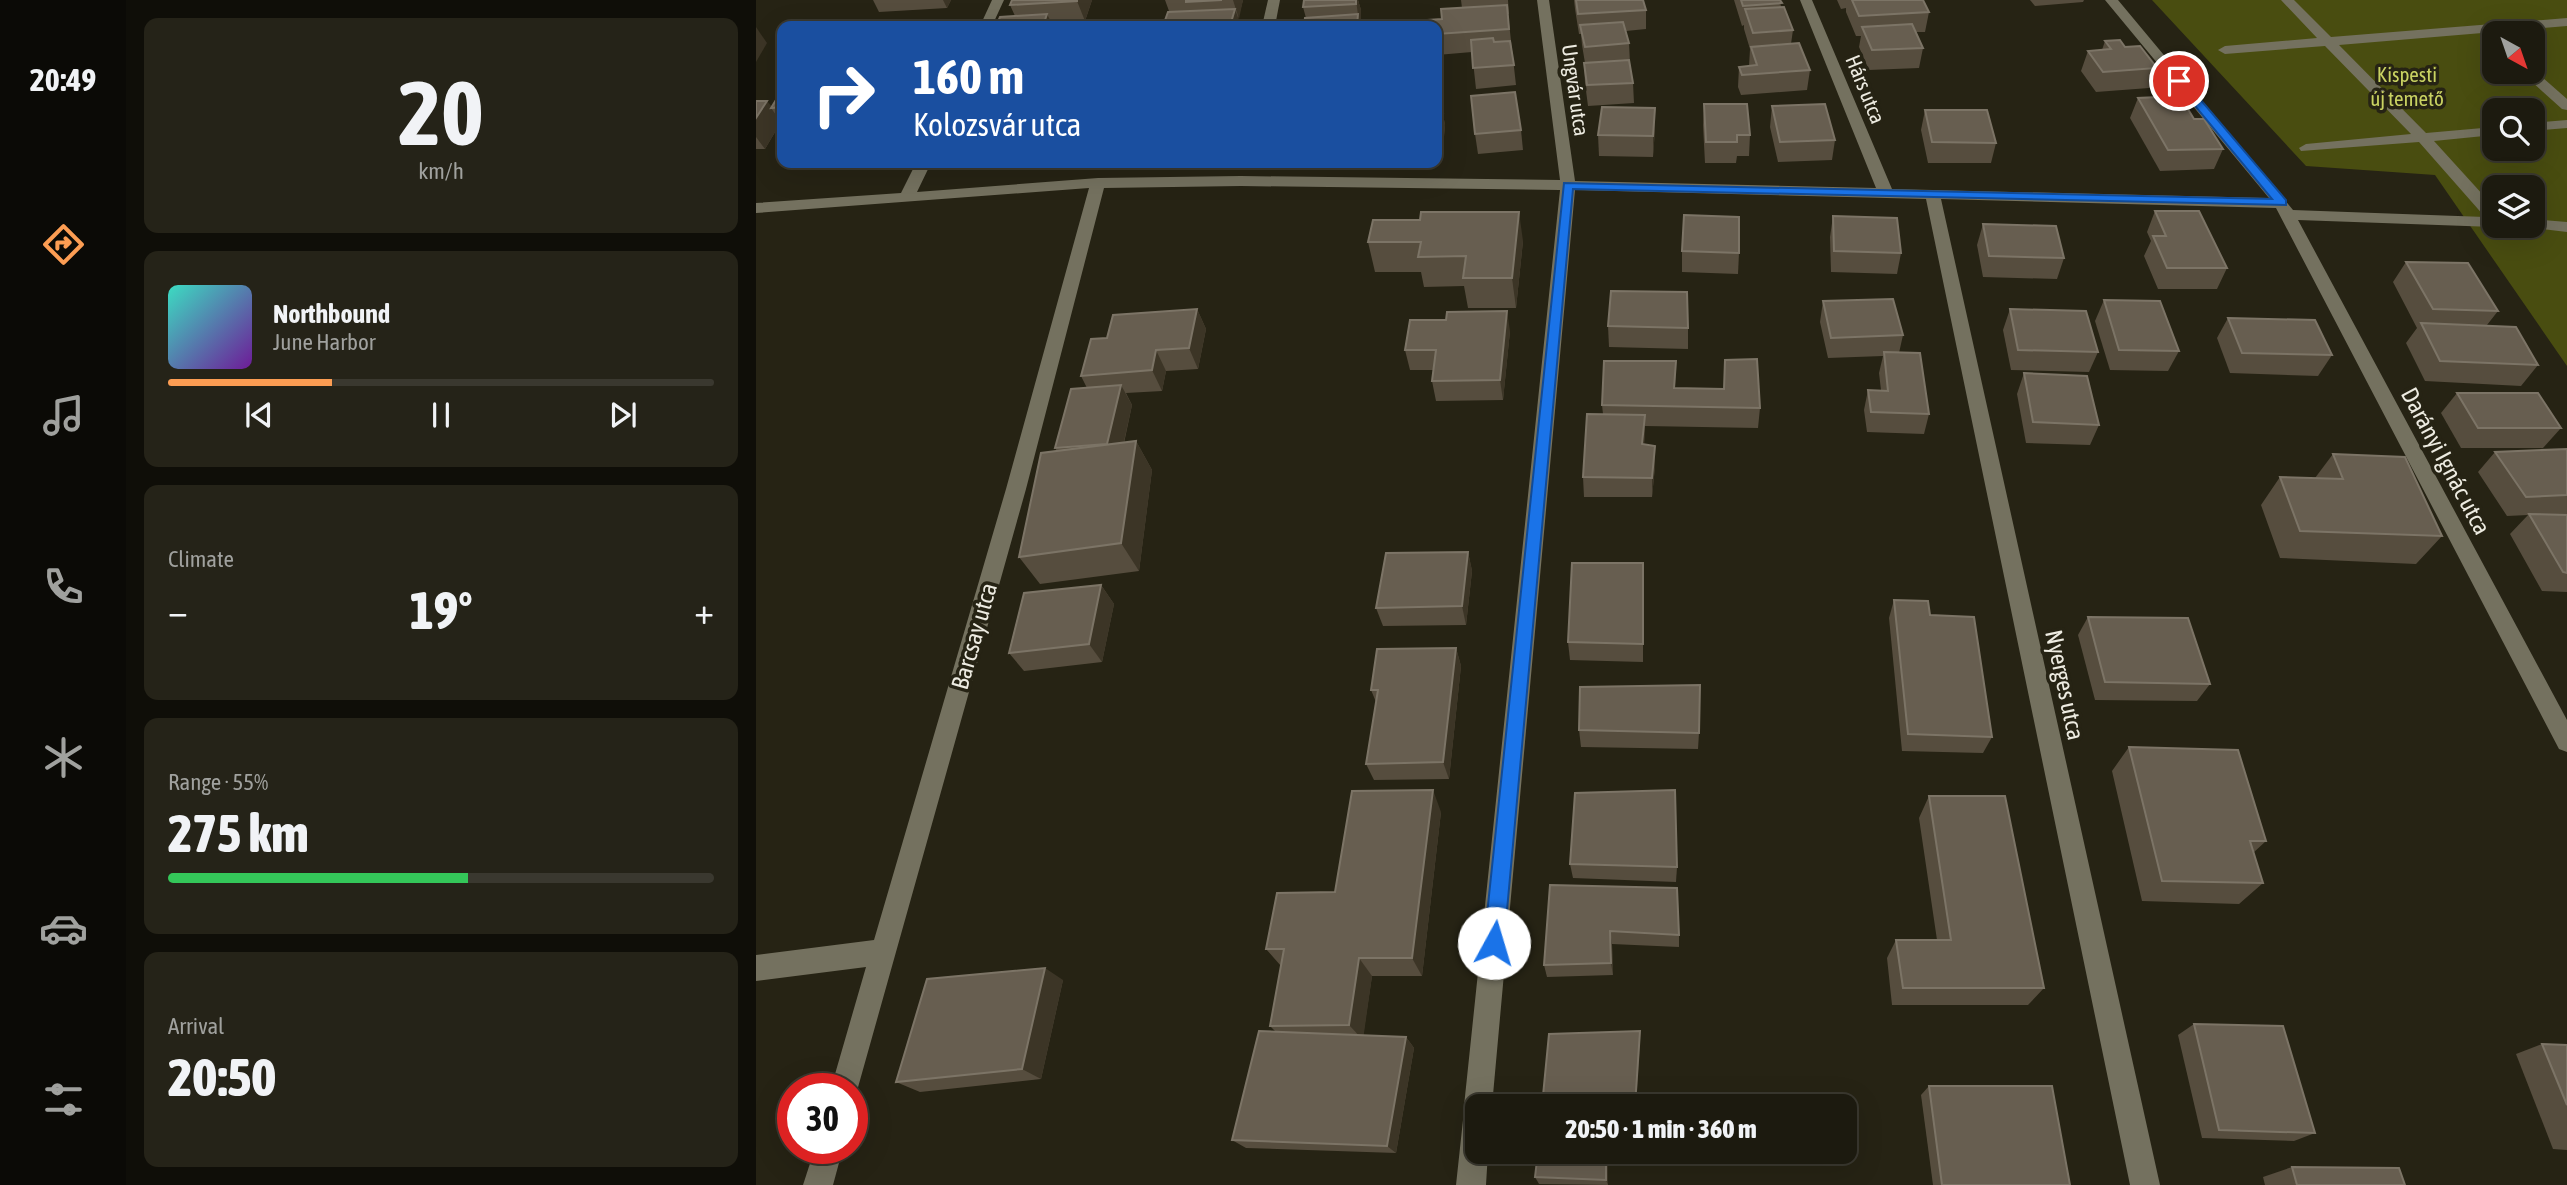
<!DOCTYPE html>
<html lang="en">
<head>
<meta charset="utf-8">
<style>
	:root { --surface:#1c1a0f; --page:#252318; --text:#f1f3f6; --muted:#a0a19e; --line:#3a382f; --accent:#fc9d53 }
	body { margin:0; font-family:"Asap Condensed",sans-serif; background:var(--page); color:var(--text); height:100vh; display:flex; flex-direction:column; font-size:26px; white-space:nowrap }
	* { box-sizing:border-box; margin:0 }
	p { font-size:23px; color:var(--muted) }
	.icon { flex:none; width:38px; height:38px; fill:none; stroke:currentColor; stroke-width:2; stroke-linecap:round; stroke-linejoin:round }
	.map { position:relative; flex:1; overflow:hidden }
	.sheet { display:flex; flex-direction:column; gap:18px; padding:18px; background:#0f0e08; width:630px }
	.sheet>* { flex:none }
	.banner { position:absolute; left:21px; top:21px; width:665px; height:147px; border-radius:14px; box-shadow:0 7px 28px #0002,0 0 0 2px var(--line); background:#1a4fa0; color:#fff; overflow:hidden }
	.needle { width:46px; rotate:140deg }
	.fabs { position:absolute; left:1726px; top:21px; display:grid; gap:14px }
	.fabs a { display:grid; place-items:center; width:63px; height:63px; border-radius:14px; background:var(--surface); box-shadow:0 7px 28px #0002,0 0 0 2px var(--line); font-size:35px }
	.speed { position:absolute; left:21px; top:1073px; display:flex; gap:14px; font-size:35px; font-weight:700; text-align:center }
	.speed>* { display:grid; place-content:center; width:91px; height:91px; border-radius:50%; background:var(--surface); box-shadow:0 7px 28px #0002,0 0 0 2px var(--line); line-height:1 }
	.speed .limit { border:10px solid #d22; background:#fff; color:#111 }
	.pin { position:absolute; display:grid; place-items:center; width:60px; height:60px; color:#fff; margin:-30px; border:4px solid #fff; border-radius:50%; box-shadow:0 2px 7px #0007 }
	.me { position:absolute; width:77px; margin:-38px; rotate:6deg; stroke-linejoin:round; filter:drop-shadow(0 0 5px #0008) }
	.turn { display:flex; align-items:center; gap:24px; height:147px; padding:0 21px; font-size:32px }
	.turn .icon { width:91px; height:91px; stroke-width:2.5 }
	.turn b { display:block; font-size:49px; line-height:60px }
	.big { font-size:52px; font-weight:800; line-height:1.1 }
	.sheet .widget { flex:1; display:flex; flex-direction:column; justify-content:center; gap:10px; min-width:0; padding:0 24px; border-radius:14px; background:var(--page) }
	.sheet .dial { align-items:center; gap:0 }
	.dial b { font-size:91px; line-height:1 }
	.song { display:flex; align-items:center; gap:21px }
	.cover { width:84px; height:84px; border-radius:10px; background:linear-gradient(135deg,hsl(170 70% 55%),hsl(280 70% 35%)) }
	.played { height:7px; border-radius:4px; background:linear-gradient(90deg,var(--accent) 30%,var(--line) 30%) }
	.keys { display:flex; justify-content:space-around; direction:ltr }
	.heat { display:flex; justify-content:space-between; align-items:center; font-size:38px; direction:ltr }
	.charge { height:10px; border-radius:5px; background:linear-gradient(90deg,#34c759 55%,var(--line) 0) }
	.trip { position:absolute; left:709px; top:1094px; width:392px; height:70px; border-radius:14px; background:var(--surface); box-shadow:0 7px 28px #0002,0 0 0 2px var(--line); font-weight:800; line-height:70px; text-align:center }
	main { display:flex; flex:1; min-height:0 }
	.menu { display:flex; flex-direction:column; width:126px; justify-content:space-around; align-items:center; background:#0b0a06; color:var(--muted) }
	.menu .icon { width:49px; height:49px }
	.menu .on { color:var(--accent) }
	.menu b { font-size:32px; color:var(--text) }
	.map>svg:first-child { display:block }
	.green { fill:#494d10; fill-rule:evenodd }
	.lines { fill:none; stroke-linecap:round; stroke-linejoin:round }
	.minor { fill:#74715f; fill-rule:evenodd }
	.wall { fill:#564d3e }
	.shaded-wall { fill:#3c3526 }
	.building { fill:#675e50; stroke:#7c7466; stroke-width:2 }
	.route { fill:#1a73e8; stroke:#114b97; stroke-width:2 }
	.labels { text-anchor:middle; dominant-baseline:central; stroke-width:7; stroke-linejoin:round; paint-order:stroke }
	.far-park-label { font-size:21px; fill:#c9d262; stroke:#262314 }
	.far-street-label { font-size:21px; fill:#edebe1; stroke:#262314 }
	.street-label { font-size:24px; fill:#edebe1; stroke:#262314 }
</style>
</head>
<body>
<main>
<nav class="menu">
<b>20:49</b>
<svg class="icon on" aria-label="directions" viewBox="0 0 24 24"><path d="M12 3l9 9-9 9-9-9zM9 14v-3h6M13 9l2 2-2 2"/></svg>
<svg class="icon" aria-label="music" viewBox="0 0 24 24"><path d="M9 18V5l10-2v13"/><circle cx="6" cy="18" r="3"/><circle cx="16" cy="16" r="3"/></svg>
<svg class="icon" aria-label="phone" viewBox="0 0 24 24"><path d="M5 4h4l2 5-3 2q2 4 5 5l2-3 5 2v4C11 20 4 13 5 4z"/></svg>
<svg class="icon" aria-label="climate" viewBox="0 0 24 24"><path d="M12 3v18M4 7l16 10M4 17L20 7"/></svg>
<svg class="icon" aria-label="car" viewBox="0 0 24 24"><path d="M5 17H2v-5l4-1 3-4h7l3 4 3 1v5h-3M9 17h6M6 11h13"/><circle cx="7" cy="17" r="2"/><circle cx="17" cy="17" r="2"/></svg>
<svg class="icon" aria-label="filters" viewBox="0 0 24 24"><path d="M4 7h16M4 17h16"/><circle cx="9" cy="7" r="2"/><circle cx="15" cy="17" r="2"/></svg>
</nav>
<section class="sheet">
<div class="widget dial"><b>20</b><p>km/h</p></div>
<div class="widget">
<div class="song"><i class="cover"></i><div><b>Northbound</b><p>June Harbor</p></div></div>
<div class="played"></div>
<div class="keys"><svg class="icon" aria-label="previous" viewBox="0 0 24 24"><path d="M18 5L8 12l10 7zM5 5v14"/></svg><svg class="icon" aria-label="pause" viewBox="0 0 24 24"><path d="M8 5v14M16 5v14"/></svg><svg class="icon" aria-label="next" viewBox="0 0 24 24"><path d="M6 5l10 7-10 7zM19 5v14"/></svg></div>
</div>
<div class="widget"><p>Climate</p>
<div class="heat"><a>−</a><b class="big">19°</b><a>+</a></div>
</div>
<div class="widget"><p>Range · 55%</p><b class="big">275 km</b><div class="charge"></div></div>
<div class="widget"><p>Arrival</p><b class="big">20:50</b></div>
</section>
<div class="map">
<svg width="1811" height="1185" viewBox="0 0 1811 1185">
	<rect width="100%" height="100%" fill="#262314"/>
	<path class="green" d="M1396,0H1811V366L1679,175L1550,166ZM1738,33H1776V72H1738ZM1738,110H1776V149H1738ZM1738,187H1776V226H1738Z"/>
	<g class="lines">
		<g class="minor">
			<polygon points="236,0 248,0 236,26 224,26"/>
			<polygon points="512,0 524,0 519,26 506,26"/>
			<polygon points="781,0 793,0 819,181 1120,188 1044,0 1056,0 1136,189 1513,198 1349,0 1362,0 1537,210 1729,217 1663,142 1545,151 1543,148 1550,144 1655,134 1569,46 1469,54 1462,50 1469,46 1561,38 1525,0 1538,0 1575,37 1811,18 1811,26 1583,45 1670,133 1738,127 1738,135 1678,141 1738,207 1738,226 1742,226 1738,227 1542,220 1811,720 1811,752 1803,749 1520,208 1185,199 1404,1185 1374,1185 1170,199 819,190 736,1106 721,1106 721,1152 732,1152 730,1185 700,1185 707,1120 710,1112 708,1106 804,190 485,186 348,188 270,489 99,1098 96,1099 96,1088 75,1088 110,967 0,981 0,955 118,940 250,489 333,188 0,213 0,203 145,193 160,163 175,163 161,192 342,178 485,176 804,180"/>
			<polygon points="1777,69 1811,99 1811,110 1806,109 1765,72 1776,72"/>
			<polygon points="1811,120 1811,128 1776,131 1776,123"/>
			<polygon points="1776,219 1811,222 1811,232 1770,227 1776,226"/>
			<polygon points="59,1148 87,1148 77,1185 47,1185"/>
		</g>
	</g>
	<g class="wall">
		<polygon points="117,0 195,0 191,8 123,12"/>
		<polygon points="256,0 336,0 329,21 295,23 297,26 287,26 259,16 254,5"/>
		<polygon points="409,0 487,0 482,19 413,11"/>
		<polygon points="602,0 605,10 604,22 550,18 547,7"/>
		<polygon points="705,0 752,0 753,14 752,14 760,85 720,89 716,52 681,55 681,26 686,19 706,8"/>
		<polygon points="818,0 887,0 890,10 890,29 870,31 873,43 874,63 877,83 878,103 832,106 829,83 828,63 829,63 826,45 825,34 823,34 819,9"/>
		<polygon points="978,0 1024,0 1025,7 1037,30 1035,44 1054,70 1051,90 985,95 982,87 983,67 993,66 994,49 988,29 988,25 986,26"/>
		<polygon points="1081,0 1167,0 1173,12 1169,32 1160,32 1167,48 1163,68 1113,70 1103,47 1105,36 1100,36 1090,12 1090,8 1085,9"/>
		<polygon points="1274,0 1328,0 1327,2 1279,6"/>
		<polygon points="1349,41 1401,68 1393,88 1340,92 1325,71 1332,51 1346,50"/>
		<polygon points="26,90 26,125 25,122 9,149 0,149 0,101 16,107"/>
		<polygon points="1382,98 1438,119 1467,149 1458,169 1404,171 1374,118"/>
		<polygon points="948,104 994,135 993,156 981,156 980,163 949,163 947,125"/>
		<polygon points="1016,106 1079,140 1076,160 1022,162 1014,127"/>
		<polygon points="1169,110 1240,143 1235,163 1172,163 1165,130"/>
		<polygon points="681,114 687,114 689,125 687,148 681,149"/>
		<polygon points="899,128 897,157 843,156 842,135"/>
		<polygon points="765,130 767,150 722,154 719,134"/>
		<polygon points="1399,211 1471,268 1461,289 1402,289 1388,256 1395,241 1391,232"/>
		<polygon points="1077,216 1145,253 1141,274 1075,272 1074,237"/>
		<polygon points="1227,224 1308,258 1301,279 1227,277 1221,245"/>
		<polygon points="767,241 760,308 712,308 708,286 668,287 665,272 619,272 612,242"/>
		<polygon points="926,251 983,253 982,274 926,272"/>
		<polygon points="1650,262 1742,311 1731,325 1782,365 1765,386 1669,381 1650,343 1661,328 1637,282"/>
		<polygon points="1348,300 1423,351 1412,371 1354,370 1339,321"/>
		<polygon points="1067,301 1147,335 1143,353 1173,414 1168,434 1111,432 1108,410 1112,390 1125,390 1123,373 1127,356 1072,358 1064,322"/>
		<polygon points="441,309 450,329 442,369 410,371 406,391 370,393 376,405 368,443 380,441 396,470 383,571 284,584 263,557 301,451 299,448 331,388 325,376 351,338"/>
		<polygon points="1254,309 1342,352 1333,372 1255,370 1247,330"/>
		<polygon points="1472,318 1576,355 1562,376 1474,373 1461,338"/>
		<polygon points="852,326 932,328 932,349 853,347"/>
		<polygon points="754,331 747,400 680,401 676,381 677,370 654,370 649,350"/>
		<polygon points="969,360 1004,408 1002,428 889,426 888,445 899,446 899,466 896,497 828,497 827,477 847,414 846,405 920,361 919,388 968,389"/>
		<polygon points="1268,373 1343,425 1334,445 1270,443 1261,394"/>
		<polygon points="1701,393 1805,428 1787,448 1705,448 1685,413"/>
		<polygon points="1811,449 1811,514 1790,515 1811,515 1811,592 1786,591 1754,534 1772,515 1751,516 1722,472 1739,452"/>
		<polygon points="1577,454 1686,536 1660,564 1524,558 1505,505 1524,477 1559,478"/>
		<polygon points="712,552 716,571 710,625 627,626 620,608"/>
		<polygon points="887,563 887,662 814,660 812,642"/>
		<polygon points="345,585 358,604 346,662 268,671 253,653"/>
		<polygon points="1138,600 1174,615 1236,737 1227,753 1146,751 1133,618"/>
		<polygon points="1332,617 1454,684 1441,701 1339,700 1322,635"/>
		<polygon points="700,648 705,666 693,779 618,780 610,764 620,702 615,690"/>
		<polygon points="823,730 943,733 942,749 825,747"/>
		<polygon points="1373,747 1510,841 1497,853 1507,883 1483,904 1386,901 1356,771"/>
		<polygon points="1173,796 1288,988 1272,1005 1136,1005 1131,958 1140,940 1181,940 1163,818"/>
		<polygon points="685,812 666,976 616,976 607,1036 650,1037 658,1048 640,1153 490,1148 476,1140 520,1032 514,1026 525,966 510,949 579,892"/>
		<polygon points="814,864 921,867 920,882 817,878"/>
		<polygon points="794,885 923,935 923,947 856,944 857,975 791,977 788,965"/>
		<polygon points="307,980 285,1079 164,1092 140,1082"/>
		<polygon points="1438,1024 1559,1133 1538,1141 1446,1138 1422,1035"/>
		<polygon points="1786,1044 1811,1045 1811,1150 1797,1149 1760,1054"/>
		<polygon points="1173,1086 1314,1185 1177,1185 1165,1095"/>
		<polygon points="782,1152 852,1152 852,1185 783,1184 779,1177"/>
		<polygon points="1536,1167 1649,1185 1509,1185 1507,1177"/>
	</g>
	<g class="shaded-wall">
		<polygon points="187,0 195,0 191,8"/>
		<polygon points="321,0 336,0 329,21 321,1"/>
		<polygon points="477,0 487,0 483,19"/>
		<polygon points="600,0 602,0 605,10 605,26 601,26 602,15"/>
		<polygon points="479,9 485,26 474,26"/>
		<polygon points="291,14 297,26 287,26"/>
		<polygon points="0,27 11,43 0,62"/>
		<polygon points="11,101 17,108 15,108 25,122 9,149 0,137 0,118"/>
		<polygon points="899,108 899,128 897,157 897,136"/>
		<polygon points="687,114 689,125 687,148 685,138"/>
		<polygon points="763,212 767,241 760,308 756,278"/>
		<polygon points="441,309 450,329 442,369 433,348"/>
		<polygon points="751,311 754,331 747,400 744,380"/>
		<polygon points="400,350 410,371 406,391 396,370"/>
		<polygon points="365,385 376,405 363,464 351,444"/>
		<polygon points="889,415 889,435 886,464 886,444"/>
		<polygon points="380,441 396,470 383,571 365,543"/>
		<polygon points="899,446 899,466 896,497 896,478"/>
		<polygon points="712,552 716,571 710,625 706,606"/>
		<polygon points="345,585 358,604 346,662 333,644"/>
		<polygon points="700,648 705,666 693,779 687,762"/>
		<polygon points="677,790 685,812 666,976 656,958"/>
		<polygon points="854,931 856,944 857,975 855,963"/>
		<polygon points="603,958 616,976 607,1040 593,1025"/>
		<polygon points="289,968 307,980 285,1079 266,1069"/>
		<polygon points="884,1031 884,1042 880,1106 879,1106"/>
		<polygon points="650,1037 658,1048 640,1153 631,1146"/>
		<polygon points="850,1152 852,1152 852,1185 850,1180"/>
	</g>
	<g class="building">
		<polygon points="256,0 321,0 321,1 254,5"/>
		<polygon points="430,0 466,0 430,2"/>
		<polygon points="548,0 600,0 600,4 547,7"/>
		<polygon points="820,0 887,0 890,10 822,14"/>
		<polygon points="985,0 1024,0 1026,3 987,6"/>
		<polygon points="1096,0 1167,0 1173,12 1103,16"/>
		<polygon points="751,5 753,29 681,34 681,26 672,26 672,20 686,19 685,9"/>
		<polygon points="1028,7 1037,30 997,33 989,9"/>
		<polygon points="479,9 474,26 407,26 412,12"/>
		<polygon points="291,14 287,26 240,26 244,17"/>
		<polygon points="602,14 601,26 548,26 549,18"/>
		<polygon points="867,22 873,43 829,47 824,25"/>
		<polygon points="1156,24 1167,48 1116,50 1106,27"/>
		<polygon points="737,38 738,42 754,41 758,65 717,68 715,40"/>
		<polygon points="1364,40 1369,47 1384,46 1401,68 1347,72 1332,51 1355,49 1349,41"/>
		<polygon points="1043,43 1054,70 986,75 983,67 1001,65 995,47"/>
		<polygon points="873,60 877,83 831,85 828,63"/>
		<polygon points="26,90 26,107 15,108"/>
		<polygon points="759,92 765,130 719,134 715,96"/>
		<polygon points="1424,96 1438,119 1448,119 1467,149 1412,150 1382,98"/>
		<polygon points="0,101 11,101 0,118"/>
		<polygon points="948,104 991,104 994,135 981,135 981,142 950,142"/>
		<polygon points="1069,104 1079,140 1024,142 1016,106"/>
		<polygon points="846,107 899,108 897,136 842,135"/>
		<polygon points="1169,110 1231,110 1240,143 1176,142"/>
		<polygon points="681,114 687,114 685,138 681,138"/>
		<polygon points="1399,211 1443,211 1471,268 1411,268 1397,236 1410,236"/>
		<polygon points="665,212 763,212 756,278 707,278 710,256 662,257 665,242 612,242 617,220 664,220"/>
		<polygon points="928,215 983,217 983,253 926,251"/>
		<polygon points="1077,216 1141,218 1145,253 1078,251"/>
		<polygon points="1227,224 1300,226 1308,258 1233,256"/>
		<polygon points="1650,262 1712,263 1742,311 1677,309"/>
		<polygon points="855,291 931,292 932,328 852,326"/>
		<polygon points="1137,299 1147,335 1075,338 1067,301"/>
		<polygon points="1348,300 1404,301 1423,351 1363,350"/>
		<polygon points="441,309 433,348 400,350 396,370 325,376 335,339 351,338 357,315"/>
		<polygon points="1254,309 1330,311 1342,352 1262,350"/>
		<polygon points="751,311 744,380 676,381 680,350 649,350 654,320 690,320 691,312"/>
		<polygon points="1472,318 1559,320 1576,355 1486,353"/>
		<polygon points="1665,323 1760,327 1782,365 1684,361"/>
		<polygon points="1128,352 1164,353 1173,414 1115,412 1112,390 1132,391"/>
		<polygon points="1001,359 1004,408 846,405 848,361 920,361 918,388 968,389 969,360"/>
		<polygon points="1268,373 1331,376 1343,425 1277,422"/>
		<polygon points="365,385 351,444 299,448 315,389"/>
		<polygon points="1701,393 1782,393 1805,428 1722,428"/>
		<polygon points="831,414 889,415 886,444 899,446 896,478 827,477"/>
		<polygon points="380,441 365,543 263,557 285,453"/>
		<polygon points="1811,449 1811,495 1770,497 1739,452"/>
		<polygon points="1577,454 1649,457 1686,536 1544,531 1524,477 1587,479"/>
		<polygon points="1773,514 1811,515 1811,573 1807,572"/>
		<polygon points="712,552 706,606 620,608 630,553"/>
		<polygon points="816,563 887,563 887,644 812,642"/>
		<polygon points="345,585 333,644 253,653 268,593"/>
		<polygon points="1138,600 1172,601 1174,615 1218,617 1236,737 1152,734"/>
		<polygon points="1332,617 1432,618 1454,684 1349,682"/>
		<polygon points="700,648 687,762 610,764 622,690 615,690 621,649"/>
		<polygon points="944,685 943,733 823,730 824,687"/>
		<polygon points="1373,747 1482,750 1510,841 1494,841 1507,883 1406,881"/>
		<polygon points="677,790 656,958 603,958 593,1025 514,1026 528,949 510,949 521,893 579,892 596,791"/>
		<polygon points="919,790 921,867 814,864 819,793"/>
		<polygon points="1173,796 1249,796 1288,988 1147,988 1140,940 1195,940"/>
		<polygon points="794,885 921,888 923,935 854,931 855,963 788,965"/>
		<polygon points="289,968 266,1069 140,1082 171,979"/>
		<polygon points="1438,1024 1527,1026 1559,1133 1463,1130"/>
		<polygon points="503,1031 650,1037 631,1146 476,1140"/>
		<polygon points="884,1031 879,1106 786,1106 793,1034"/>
		<polygon points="1786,1044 1811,1045 1811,1105"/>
		<polygon points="1173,1086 1296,1086 1314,1185 1186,1185"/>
		<polygon points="782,1152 850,1152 850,1180 779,1177"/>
		<polygon points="1536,1167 1643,1168 1649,1185 1541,1185"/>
	</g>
	<polygon class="route" points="1420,79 1427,79 1530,200 1530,205 817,189 748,943 745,950 738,953 731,950 728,943 808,183 1516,199 1420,83"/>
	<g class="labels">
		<g class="far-park-label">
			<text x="1651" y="74">Kispesti<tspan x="1651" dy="24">új temető</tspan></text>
		</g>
		<g class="far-street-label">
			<text transform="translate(1110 89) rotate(68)">Hárs utca</text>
			<text transform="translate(820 90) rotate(82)">Ungvár utca</text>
		</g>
		<g class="street-label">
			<text transform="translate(1690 461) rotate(62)">Darányi Ignác utca</text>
			<text transform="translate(218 636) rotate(-74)">Barcsay utca</text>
			<text transform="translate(1309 685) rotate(78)">Nyerges utca</text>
		</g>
	</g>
</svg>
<div class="fabs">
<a><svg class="needle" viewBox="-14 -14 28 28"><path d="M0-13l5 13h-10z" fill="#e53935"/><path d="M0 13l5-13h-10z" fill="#a0a19e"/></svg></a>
<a><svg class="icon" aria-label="search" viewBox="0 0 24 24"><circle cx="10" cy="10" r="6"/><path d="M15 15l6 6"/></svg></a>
<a><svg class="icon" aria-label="layers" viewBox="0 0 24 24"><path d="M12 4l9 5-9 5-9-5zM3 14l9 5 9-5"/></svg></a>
</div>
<div class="speed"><div class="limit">30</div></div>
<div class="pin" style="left:1423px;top:81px;background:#d93025"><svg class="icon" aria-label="arrive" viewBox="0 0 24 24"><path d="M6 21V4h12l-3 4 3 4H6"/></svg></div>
<svg class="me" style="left:738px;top:943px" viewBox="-20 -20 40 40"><circle r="19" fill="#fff"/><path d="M0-13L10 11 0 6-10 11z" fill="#1a73e8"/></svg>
<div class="trip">20:50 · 1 min · 360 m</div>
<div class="banner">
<div class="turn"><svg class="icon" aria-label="right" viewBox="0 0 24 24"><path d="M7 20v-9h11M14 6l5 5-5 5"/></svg><div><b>160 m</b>Kolozsvár utca</div></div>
</div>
</div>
</main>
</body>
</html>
